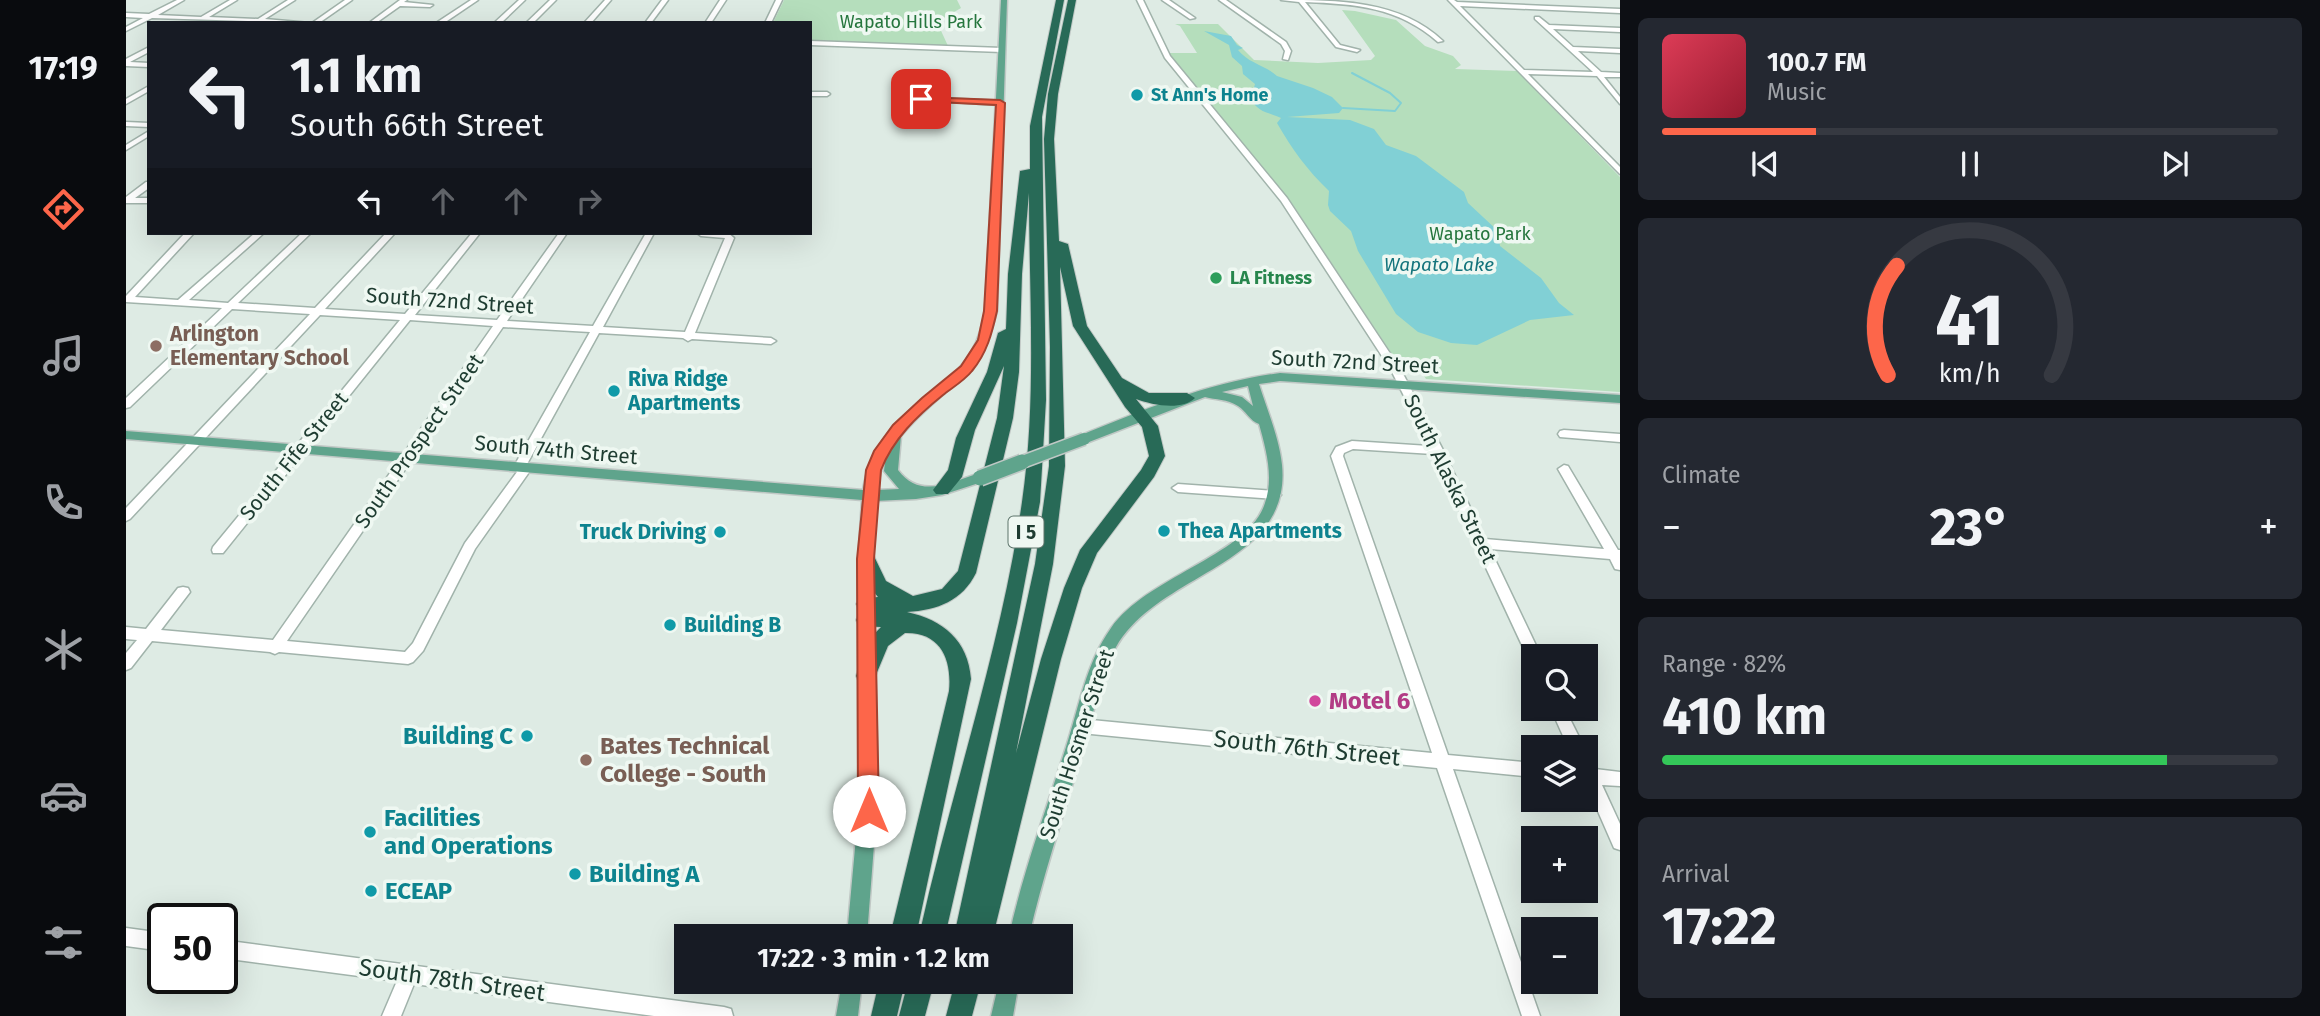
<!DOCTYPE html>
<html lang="en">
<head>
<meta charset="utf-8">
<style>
	:root { --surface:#171b24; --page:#242831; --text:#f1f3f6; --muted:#9ea1a6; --line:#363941; --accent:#fd664a }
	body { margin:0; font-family:"Fira Sans",sans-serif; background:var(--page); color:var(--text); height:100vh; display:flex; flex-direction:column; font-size:26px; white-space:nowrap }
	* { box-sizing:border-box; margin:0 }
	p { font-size:23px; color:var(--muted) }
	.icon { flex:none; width:38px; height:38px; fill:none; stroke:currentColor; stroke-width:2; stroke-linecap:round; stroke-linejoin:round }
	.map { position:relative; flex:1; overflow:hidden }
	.panel { display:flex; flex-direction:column; gap:18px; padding:18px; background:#0d0f14; width:700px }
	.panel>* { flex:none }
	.banner { position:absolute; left:21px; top:21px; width:665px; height:214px; border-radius:0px; box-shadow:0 7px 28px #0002; background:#171b24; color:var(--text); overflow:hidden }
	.controls { position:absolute; left:1395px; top:644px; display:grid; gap:14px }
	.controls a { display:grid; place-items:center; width:77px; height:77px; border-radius:0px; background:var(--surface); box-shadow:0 7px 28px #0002; font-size:35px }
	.speed { position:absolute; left:21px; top:903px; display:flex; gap:14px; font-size:35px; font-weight:700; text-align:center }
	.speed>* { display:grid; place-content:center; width:91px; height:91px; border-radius:50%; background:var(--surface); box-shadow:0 7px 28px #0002; line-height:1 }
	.speed .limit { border:4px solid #111; border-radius:10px; background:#fff; color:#111 }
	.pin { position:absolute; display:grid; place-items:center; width:60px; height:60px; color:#fff; margin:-30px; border-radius:14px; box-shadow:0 4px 10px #0006 }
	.me { position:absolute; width:77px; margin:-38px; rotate:0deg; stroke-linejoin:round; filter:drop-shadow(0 0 5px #0008) }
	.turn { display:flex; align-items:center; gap:24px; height:147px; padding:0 28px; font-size:32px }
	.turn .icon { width:91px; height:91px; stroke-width:2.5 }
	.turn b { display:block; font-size:49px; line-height:60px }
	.lanes { display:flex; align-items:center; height:66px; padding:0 28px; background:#0003; justify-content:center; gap:35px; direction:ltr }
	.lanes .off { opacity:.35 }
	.big { font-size:52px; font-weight:700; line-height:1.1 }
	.panel .widget { flex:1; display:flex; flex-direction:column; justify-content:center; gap:10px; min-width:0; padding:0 24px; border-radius:10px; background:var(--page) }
	.panel .dial { align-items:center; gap:0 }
	.dial svg { height:182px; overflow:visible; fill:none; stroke:var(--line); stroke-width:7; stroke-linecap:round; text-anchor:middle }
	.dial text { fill:var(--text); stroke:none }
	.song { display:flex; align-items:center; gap:21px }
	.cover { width:84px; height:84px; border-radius:10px; background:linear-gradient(135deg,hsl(350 70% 55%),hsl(350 70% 35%)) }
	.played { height:7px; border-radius:4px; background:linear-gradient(90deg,var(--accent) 25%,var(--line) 25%) }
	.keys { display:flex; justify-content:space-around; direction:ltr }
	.heat { display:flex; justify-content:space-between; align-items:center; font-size:38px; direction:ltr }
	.charge { height:10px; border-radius:5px; background:linear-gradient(90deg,#34c759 82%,var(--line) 0) }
	.trip { position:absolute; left:548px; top:924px; width:399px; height:70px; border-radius:0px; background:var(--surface); box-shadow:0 7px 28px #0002; font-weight:700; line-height:70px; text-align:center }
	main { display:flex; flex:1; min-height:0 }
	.dock { display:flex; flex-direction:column; width:126px; justify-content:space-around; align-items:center; background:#090b0e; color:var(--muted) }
	.dock .icon { width:49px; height:49px }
	.dock .selected { color:var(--accent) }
	.dock b { font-size:32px; color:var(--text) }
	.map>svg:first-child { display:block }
	.green { fill:#b5debc }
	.water { fill:#81d0d5 }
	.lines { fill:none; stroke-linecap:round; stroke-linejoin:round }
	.stream { stroke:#81d0d5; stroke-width:2 }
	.minor-casing { stroke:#a1b3ab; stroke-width:3 }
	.major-casing { stroke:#c0c8c5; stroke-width:3 }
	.highway-casing { stroke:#c0c8c5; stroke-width:2 }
	.minor { fill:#fff; fill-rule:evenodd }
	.major { fill:#5fa48c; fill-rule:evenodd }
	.highway { fill:#286a57; fill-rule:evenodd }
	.major-bridge-far1-casing { stroke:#c0c8c5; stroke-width:15; stroke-linecap:butt }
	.major-bridge-casing { stroke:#c0c8c5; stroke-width:18; stroke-linecap:butt }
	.major-bridge-far1 { stroke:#5fa48c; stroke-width:12 }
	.major-bridge { stroke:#5fa48c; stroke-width:15 }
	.route { fill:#fd664a; stroke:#a44230; stroke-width:2 }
	.culture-dot { fill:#0f9aa8; stroke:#eff8f2; stroke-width:2.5 }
	.leisure-dot { fill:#2e9e5b; stroke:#eff8f2; stroke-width:2.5 }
	.education-dot { fill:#8d6e63; stroke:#eff8f2; stroke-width:2.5 }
	.hotel-dot { fill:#d1479c; stroke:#eff8f2; stroke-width:2.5 }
	.labels { text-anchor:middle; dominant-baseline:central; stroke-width:7; stroke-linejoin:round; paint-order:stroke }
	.far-park-label { font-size:18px; fill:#25763d; stroke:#eff8f2 }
	.far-culture-label { font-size:18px; font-weight:bold; fill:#0d838f; stroke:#eff8f2; text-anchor:start }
	.far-leisure-label { font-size:18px; font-weight:bold; fill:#27864d; stroke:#eff8f2; text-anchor:start }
	.far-water-label { font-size:19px; font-style:italic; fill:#14747c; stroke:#eff8f2 }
	.shield { fill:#eff8f2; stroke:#5d746b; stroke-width:2 }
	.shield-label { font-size:19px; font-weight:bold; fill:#1e3c31 }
	.street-label { font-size:21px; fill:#1e3c31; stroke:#eff8f2 }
	.education-label { font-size:21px; font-weight:bold; fill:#785e54; stroke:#eff8f2; text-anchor:start }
	.culture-label { font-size:21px; font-weight:bold; fill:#0d838f; stroke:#eff8f2; text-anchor:start }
	.near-hotel-label { font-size:24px; font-weight:bold; fill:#b23c85; stroke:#eff8f2; text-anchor:start }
	.near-culture-label { font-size:24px; font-weight:bold; fill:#0d838f; stroke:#eff8f2; text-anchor:start }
	.near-education-label { font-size:24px; font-weight:bold; fill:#785e54; stroke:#eff8f2; text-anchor:start }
	.near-street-label { font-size:24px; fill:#1e3c31; stroke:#eff8f2 }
</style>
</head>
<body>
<main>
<nav class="dock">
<b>17:19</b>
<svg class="icon selected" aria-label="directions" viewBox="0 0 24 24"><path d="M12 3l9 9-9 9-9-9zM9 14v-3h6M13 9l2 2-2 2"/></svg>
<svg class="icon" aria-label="music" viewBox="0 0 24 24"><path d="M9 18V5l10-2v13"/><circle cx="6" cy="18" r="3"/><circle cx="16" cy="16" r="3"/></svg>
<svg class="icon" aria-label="phone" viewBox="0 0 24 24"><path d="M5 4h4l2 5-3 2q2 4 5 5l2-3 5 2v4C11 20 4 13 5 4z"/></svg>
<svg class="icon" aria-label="climate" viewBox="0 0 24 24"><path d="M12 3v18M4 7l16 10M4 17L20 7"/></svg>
<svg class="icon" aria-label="car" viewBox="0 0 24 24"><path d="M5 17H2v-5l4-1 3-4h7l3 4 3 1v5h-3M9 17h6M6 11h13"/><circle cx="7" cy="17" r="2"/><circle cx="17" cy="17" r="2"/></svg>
<svg class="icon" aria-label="filters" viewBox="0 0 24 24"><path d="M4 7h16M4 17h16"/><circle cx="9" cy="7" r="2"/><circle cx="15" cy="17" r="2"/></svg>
</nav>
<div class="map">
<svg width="1494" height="1016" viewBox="0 0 1494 1016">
	<rect width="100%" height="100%" fill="#deebe4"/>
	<g class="green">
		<polygon points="658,0 831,0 835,8 811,22 822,46 684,41 684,23 647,23"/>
		<polygon points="1216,10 1229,11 1270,20 1299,46 1327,56 1335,65 1329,69 1391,71 1494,177 1494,392 1300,379 1296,373 1277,371 1167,205 1042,53 1071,53 1054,26 1049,24 1092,24 1128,60 1192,63 1245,60 1249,56"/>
	</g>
	<path class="water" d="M1078,31L1105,36L1111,45L1117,48L1112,50C1122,63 1139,65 1151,76L1187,88L1206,97L1217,108L1213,113L1161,117L1224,120L1248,129L1260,145L1290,156L1338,192L1342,203L1372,231L1374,246L1415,278L1433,303L1448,315L1404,320L1351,345L1325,343L1292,332L1270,314L1232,251L1225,231L1204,211L1202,205L1203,191C1181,170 1166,149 1151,123L1155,118C1143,112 1131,113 1125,98L1129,84L1117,74L1116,66L1106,57L1103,45Z"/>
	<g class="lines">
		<polyline class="stream" points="1217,108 1269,111 1275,103 1264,93 1226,73"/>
		<defs>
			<g id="minor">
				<polygon points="51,0 58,0 32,15 75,17 104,0 111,0 83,17 132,19 162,0 169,0 139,19 184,23 26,18 0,31 0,27 17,18 0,17 0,13 23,14"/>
				<polygon points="219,0 226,0 193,23 186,23"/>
				<polygon points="274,0 281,0 278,2 307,5 304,7 274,6 250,23 243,23"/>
				<polygon points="345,0 352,0 318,23 310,23"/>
				<polygon points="393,0 399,0 375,23 368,23"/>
				<polygon points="424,0 430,0 407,23 400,23"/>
				<polygon points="479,0 485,0 465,23 458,23"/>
				<polygon points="536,0 542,0 525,23 519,23"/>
				<polygon points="594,0 600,0 585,23 579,23"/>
				<polygon points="650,0 656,0 645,23 639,23"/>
				<polygon points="1011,0 1017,0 1044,56 1161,198 1275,370 1317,450 1359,539 1478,549 1432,469 1438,465 1442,466 1492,550 1494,550 1494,570 1489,569 1484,559 1364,549 1415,656 1407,656 1407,662 1403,660 1401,656 1307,454 1227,449 1218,453 1217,456 1322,755 1407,763 1407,777 1327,769 1414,1016 1396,1016 1311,768 955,733 950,731 947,726 950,721 955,719 1306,753 1205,456 1210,447 1226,441 1303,446 1265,370 1155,201 1039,58"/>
				<polygon points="1036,0 1043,0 1069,18 1064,19"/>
				<polygon points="1093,0 1100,0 1160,42 1165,51 1162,60 1157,59 1159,51 1155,44"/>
				<path d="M1155,0C1212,0 1274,0 1317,41L1312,42C1272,7 1230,4 1179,2L1214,45L1234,50L1231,52L1210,47L1173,2Z"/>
				<polygon points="1322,0 1328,0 1331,2 1494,9 1494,13 1334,6 1398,70 1467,72 1409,19 1409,17 1413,17 1423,25 1494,28 1494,32 1427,29 1447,47 1494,49 1494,53 1452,51 1475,72 1494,73 1494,77 1478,77 1494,97 1494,104 1471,76 1402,74 1494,167 1494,174"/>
				<polygon points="684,41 876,48 879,50 876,52 684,45"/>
				<polygon points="23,47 23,52 4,62 23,63 23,67 0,66 0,59"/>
				<polygon points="23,86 23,91 0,104 0,99"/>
				<polygon points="684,92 701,92 704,94 701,96 684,96"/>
				<polygon points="795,97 874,101 878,103 874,105 793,100 793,98"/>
				<polygon points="0,122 23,123 23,127 0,126"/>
				<polygon points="23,131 23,136 0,150 0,145"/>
				<polygon points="20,182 23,182 23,188 9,198 23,198 23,203 0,203 0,197"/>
				<path d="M59,233H68L9,297L52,300L129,233H138L63,300L102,303L176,233H185L112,303L189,308L260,233H269L199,309L279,314L346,233H354L289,315L371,320L433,233H441L381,321L467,326L520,233H528L477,327L559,332L599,238L575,236L571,233H602L608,238L569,333L645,338L650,341L645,344L566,339L562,341L557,338L473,333L401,464L406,468L349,549L297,651L287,662L282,664L153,652L149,654L144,652L26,641L5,668L0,670V653L11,640L0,639V627L20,629L52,588L57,587L62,588L64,592L35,630L147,640L367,326L284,320L97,553H87L86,550L87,547L274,320L194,315L4,519L0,521V508L184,314L106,309L4,407L0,408V398L96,308L0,302V296ZM377,327L464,332L387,468L391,472L339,543L287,643L279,652L161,641Z"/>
				<polygon points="1438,430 1494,434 1494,442 1434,437 1432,434 1434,431"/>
				<polygon points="1052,484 1149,491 1155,495 1149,499 1052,492 1046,488"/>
				<polygon points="1425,709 1439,709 1458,747 1442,747"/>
				<polygon points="1460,761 1466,763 1469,769 1494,772 1494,786 1476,785 1494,824 1494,850 1488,848 1460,784"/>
				<polygon points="0,928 37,933 37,951 0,946"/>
				<polygon points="96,940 598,1007 605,1009 607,1016 528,1016 288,984 275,1016 256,1016 271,981 96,958"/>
			</g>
			<g id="major">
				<path d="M875,0H881L871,311C855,380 815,387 775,436L772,470C794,500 825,482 854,473L861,478L859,481L816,495L790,499L749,501L747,564L752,793L741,936H721L734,793L732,564L736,500L0,439V431L737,490C749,414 811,407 845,352C853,339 856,325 859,311ZM760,454L758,471L773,489L751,490L756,465Z"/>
				<path d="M1154,373L1494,395V403L1154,381L1133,384C1141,410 1153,437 1156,465C1166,566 1033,571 990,647C973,677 968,714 958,747C939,810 918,872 903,936H883C897,872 920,810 940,747C953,707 960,663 985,628C1021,576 1123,555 1139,503C1148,477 1140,449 1133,424C1124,421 1120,411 1112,406C1101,399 1090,400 1079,397L963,442L958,443L952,439L953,436C1019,409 1084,382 1154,373ZM1122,386L1127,406L1116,397L1096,392Z"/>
				<polygon points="716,982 736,982 732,1016 710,1016"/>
				<polygon points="873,982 893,982 887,1016 865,1016"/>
			</g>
			<g id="highway">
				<path d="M930,0H938L916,117L920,400L914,502L891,623L819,936H793C825,791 875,649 896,502C911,399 903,296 903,193L896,274L893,372L887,418L850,573C836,601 812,610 781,612C817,620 842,640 845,679L790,936H764L823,691C826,660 815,632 779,633L762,646L747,682L740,685L733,682L730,676C736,658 741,640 755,627L733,626L730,620L733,614L742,612L733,609L730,604L733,599L752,597L742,585L731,559L733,554H747L760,581L787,596L816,589L832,571L871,418L878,366L849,430L836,477L822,494H810L807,490L822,470L830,438L861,372L872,333L880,329L882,274L894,171L904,169V126Z"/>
				<path d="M942,0H950L932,94L928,139L933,241L942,244L961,326L996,378L1023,393H1061L1069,398C1056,411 1026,405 1010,399L1032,426L1039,456L1028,477L971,553L956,588L935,659L867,936H828L909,564L923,466L924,347L918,139L922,94ZM934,267L947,326L999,407L1016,427L1023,456L1015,470L954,550L938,588L915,659L890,753L927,564L939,466Z"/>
				<polygon points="753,982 779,982 771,1016 745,1016"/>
				<polygon points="782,982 808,982 799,1016 773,1016"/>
				<polygon points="829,982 855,982 846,1016 820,1016"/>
			</g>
		</defs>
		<use href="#minor" class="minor-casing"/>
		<use href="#major" class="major-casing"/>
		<use href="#highway" class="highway-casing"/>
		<use href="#minor" class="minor"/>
		<use href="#major" class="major"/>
		<use href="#highway" class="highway"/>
		<defs>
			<polyline id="major-bridge-far1" points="891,464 958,439"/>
			<polyline id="major-bridge" points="854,478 896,462"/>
		</defs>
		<use href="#major-bridge-far1" class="major-bridge-far1-casing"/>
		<use href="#major-bridge" class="major-bridge-casing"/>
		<use href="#major-bridge-far1" class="major-bridge-far1"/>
		<use href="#major-bridge" class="major-bridge"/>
	</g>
	<path class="route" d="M795,97L874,100L879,103L871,311C866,333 861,353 846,371C839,380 826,388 817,395C791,416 767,439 755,470L748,559L753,811L750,818L743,821L735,818L732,811L731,559L740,470L748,451L767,425L796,398L835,366L852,340L858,311L870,105L792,101L791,99Z"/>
	<g class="culture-dot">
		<circle cx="1011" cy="95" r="7"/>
		<circle cx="488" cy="391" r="7"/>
		<circle cx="1038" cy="531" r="7"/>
		<circle cx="594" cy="532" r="7"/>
		<circle cx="544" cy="625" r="7"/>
		<circle cx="401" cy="736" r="7"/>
		<circle cx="244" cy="832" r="7"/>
		<circle cx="449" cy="874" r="7"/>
		<circle cx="245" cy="891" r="7"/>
	</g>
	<circle class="leisure-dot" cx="1090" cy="278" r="7"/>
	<g class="education-dot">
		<circle cx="30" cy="346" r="7"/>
		<circle cx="460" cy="760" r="7"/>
	</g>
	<circle class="hotel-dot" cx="1189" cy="701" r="7"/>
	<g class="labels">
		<g class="far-park-label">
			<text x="785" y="22">Wapato Hills Park</text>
			<text x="1354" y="234">Wapato Park</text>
		</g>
		<g class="far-culture-label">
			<text x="1025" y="95">St Ann's Home</text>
		</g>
		<g class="far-leisure-label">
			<text x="1104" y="278">LA Fitness</text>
		</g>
		<g class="far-water-label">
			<text x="1313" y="264">Wapato Lake</text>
		</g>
		<rect class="shield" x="882.5" y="516.5" width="35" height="31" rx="5"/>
		<g class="shield-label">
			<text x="900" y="532">I 5</text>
		</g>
		<g class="street-label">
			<text transform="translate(324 301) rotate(4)">South 72nd Street</text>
			<text transform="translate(1229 362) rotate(3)">South 72nd Street</text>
			<text transform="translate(293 441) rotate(-55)">South Prospect Street</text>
			<text transform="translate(430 450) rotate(5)">South 74th Street</text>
			<text transform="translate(168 456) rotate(-51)">South Fife Street</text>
			<text transform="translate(1324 479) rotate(64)">South Alaska Street</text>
			<text transform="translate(951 744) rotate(-72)">South Hosmer Street</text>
		</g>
		<g class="education-label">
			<text x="44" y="334">Arlington<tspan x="44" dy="24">Elementary School</tspan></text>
		</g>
		<g class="culture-label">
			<text x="502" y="379">Riva Ridge<tspan x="502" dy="24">Apartments</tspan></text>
			<text x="1052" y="531">Thea Apartments</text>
			<text x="580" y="532" text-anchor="end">Truck Driving</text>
			<text x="558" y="625">Building B</text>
		</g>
		<g class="near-hotel-label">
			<text x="1203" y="701">Motel 6</text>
		</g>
		<g class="near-culture-label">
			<text x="387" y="736" text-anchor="end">Building C</text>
			<text x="258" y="818">Facilities<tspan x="258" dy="28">and Operations</tspan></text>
			<text x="463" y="874">Building A</text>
			<text x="259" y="891">ECEAP</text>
		</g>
		<g class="near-education-label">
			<text x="474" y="746">Bates Technical<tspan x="474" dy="28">College - South</tspan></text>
		</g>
		<g class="near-street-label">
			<text transform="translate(1181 748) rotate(6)">South 76th Street</text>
			<text transform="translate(326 980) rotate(8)">South 78th Street</text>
		</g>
	</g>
</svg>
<div class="controls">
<a><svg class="icon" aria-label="search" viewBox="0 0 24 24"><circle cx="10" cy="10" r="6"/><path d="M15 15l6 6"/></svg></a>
<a><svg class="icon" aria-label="layers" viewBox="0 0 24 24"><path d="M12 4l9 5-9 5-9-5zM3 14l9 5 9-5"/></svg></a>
<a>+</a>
<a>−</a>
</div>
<div class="speed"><div class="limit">50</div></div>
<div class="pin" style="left:795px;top:99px;background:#d93025"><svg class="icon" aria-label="arrive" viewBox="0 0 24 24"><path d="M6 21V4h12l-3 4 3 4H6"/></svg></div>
<svg class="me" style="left:743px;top:811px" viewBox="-20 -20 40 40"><circle r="19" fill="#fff"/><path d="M0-13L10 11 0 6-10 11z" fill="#fd664a"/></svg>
<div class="trip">17:22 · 3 min · 1.2 km</div>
<div class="banner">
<div class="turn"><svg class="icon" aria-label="left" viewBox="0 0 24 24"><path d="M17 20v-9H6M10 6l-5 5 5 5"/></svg><div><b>1.1 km</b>South 66th Street</div></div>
<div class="lanes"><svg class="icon" aria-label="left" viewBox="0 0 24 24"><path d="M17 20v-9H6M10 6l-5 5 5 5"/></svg><svg class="icon off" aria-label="ahead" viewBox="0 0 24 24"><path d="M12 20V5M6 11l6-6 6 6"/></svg><svg class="icon off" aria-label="ahead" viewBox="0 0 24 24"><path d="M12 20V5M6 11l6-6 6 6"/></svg><svg class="icon off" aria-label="right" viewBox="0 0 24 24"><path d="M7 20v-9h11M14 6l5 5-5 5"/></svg></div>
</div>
</div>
<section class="panel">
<div class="widget">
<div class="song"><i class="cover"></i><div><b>100.7 FM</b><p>Music</p></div></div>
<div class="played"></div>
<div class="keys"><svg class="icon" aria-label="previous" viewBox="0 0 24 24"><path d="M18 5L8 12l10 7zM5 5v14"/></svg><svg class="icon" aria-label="pause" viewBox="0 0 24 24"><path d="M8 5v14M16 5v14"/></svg><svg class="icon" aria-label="next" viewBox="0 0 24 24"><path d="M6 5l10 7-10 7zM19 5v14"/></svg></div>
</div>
<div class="widget dial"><svg viewBox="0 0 100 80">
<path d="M14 69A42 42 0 1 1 86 69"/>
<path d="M14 69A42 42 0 0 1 18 21" stroke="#fd664a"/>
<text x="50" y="56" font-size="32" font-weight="700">41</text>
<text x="50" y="72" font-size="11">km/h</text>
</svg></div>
<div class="widget"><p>Climate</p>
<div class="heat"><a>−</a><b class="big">23°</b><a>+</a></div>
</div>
<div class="widget"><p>Range · 82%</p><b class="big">410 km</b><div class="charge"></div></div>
<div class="widget"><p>Arrival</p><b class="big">17:22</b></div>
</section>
</main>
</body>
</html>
